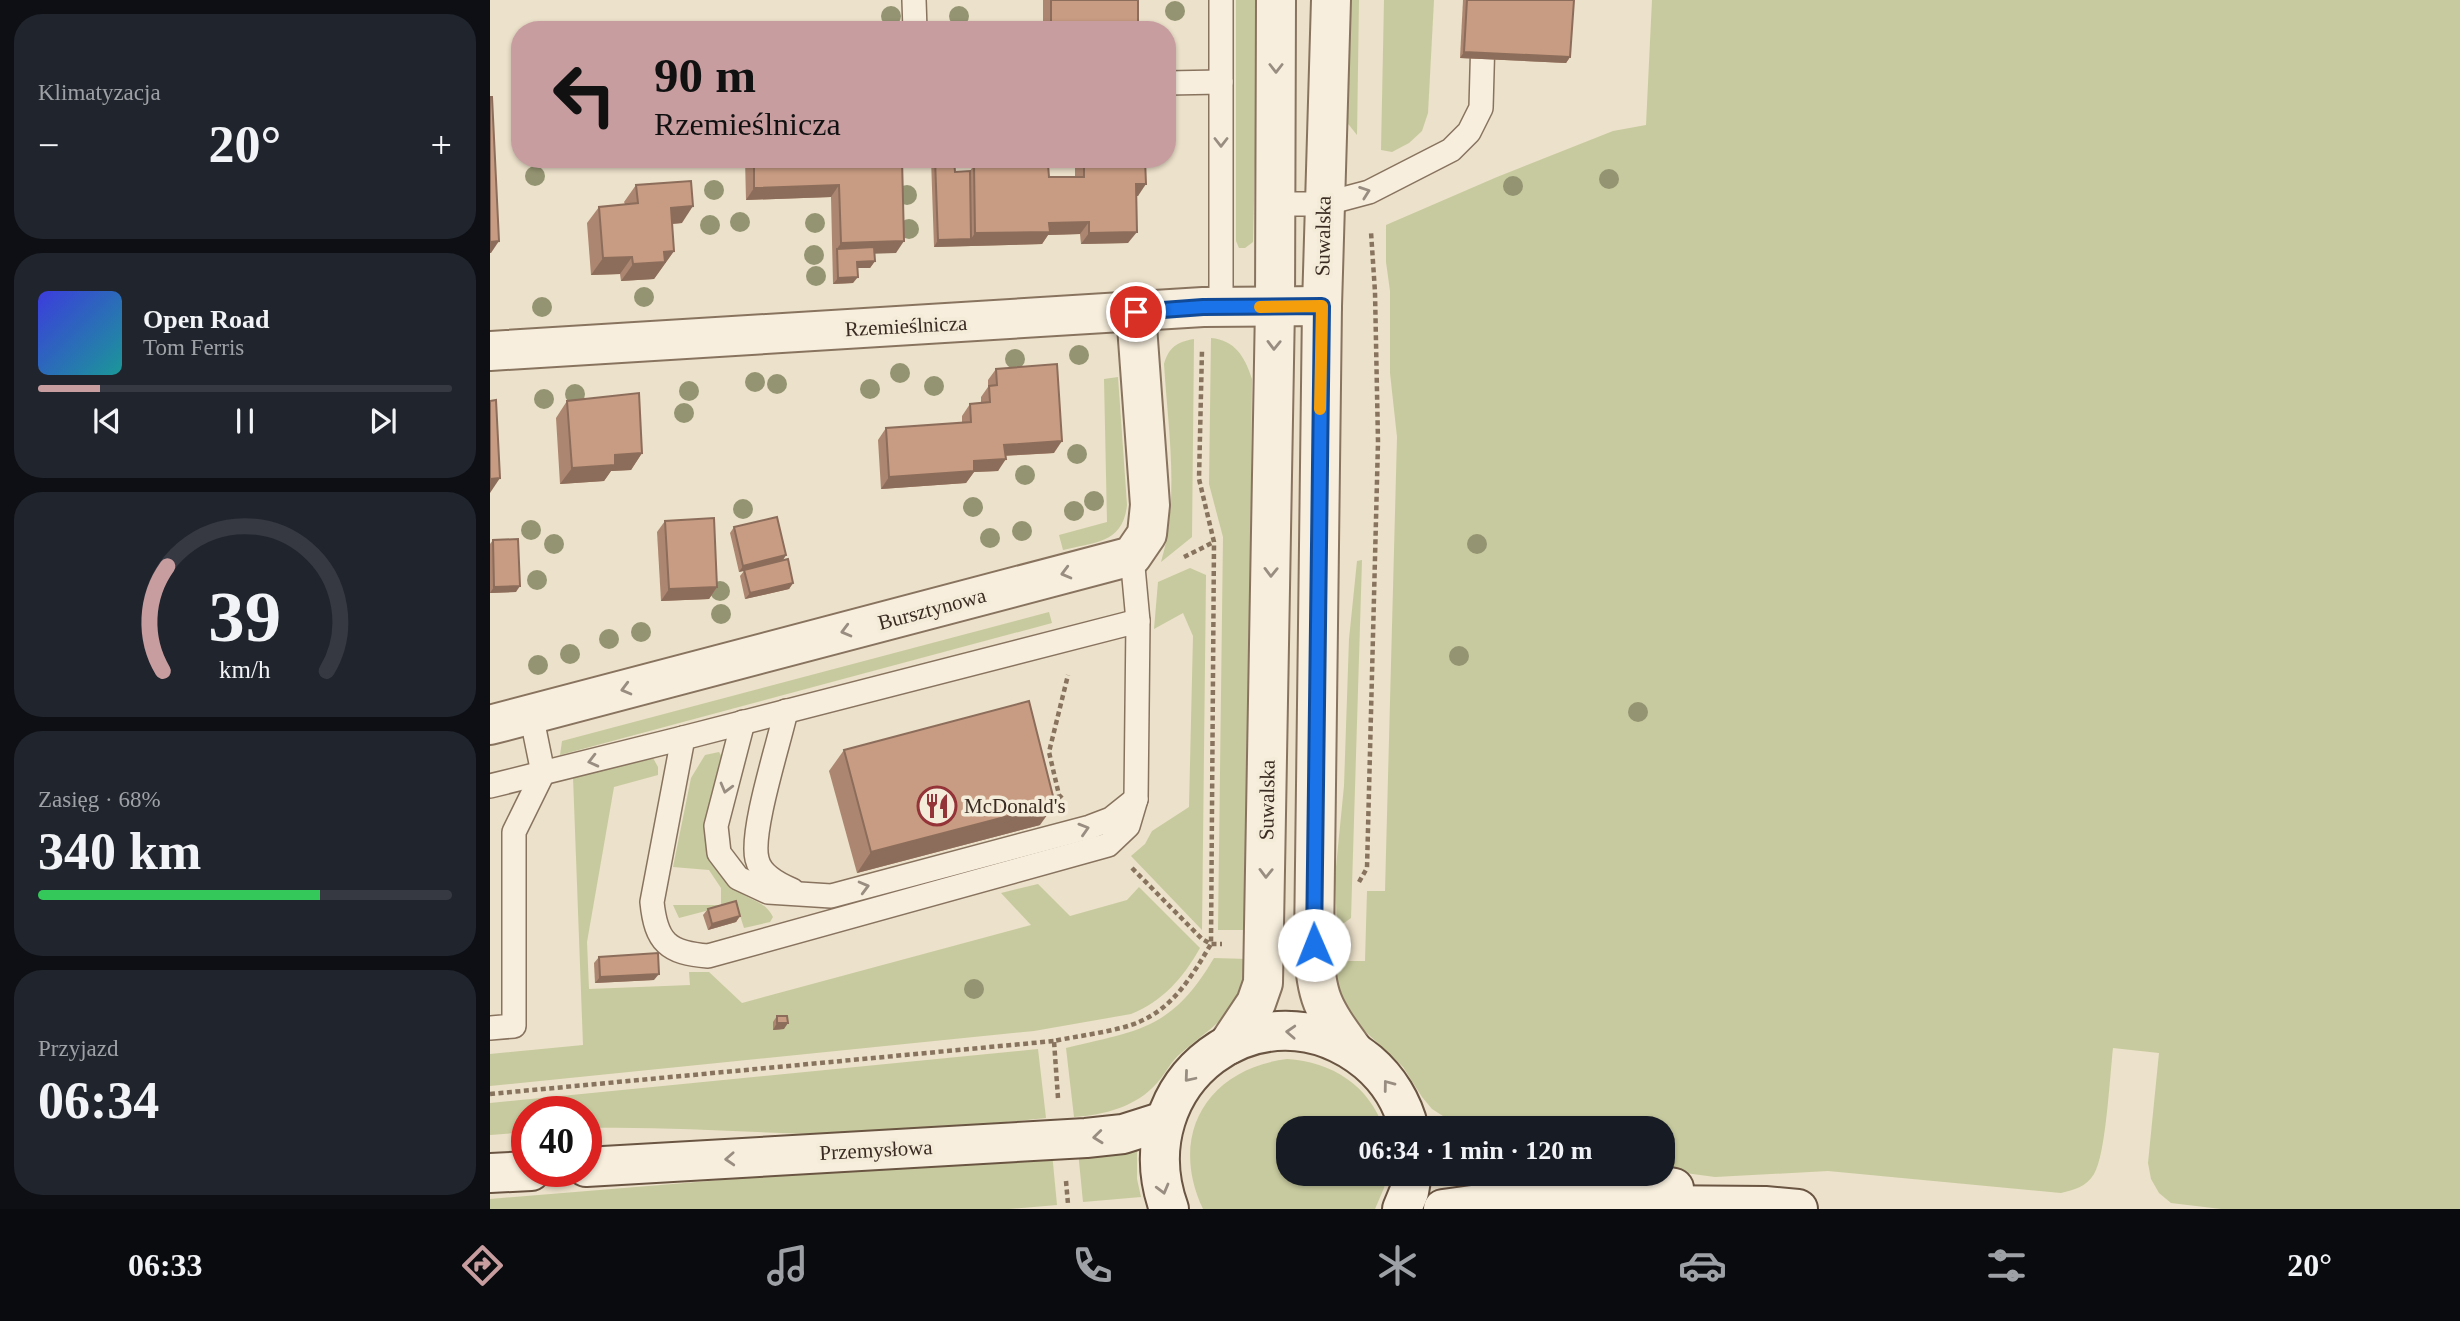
<!DOCTYPE html>
<html lang="pl">
<head>
<meta charset="utf-8">
<style>
	:root { --surface:#171b24; --page:#20242c; --text:#f1f3f6; --muted:#9ea1a6; --line:#363941; --accent:#c79da0 }
	body { margin:0; font-family:Georgia,serif; background:var(--page); color:var(--text); height:100vh; display:flex; flex-direction:column; font-size:26px; white-space:nowrap }
	* { box-sizing:border-box; margin:0 }
	p { font-size:23px; color:var(--muted) }
	.icon { flex:none; width:38px; height:38px; fill:none; stroke:currentColor; stroke-width:2; stroke-linecap:round; stroke-linejoin:round }
	.map { position:relative; flex:1; overflow:hidden }
	.panel { display:flex; flex-direction:column; gap:14px; padding:14px; background:#0d0f14; width:490px }
	.panel>* { flex:none }
	.guide { position:absolute; left:21px; top:21px; width:665px; height:147px; border-radius:28px; box-shadow:0 2px 5px #0004; background:#c79da0; color:#111; overflow:hidden }
	.speed { position:absolute; left:21px; top:1096px; display:flex; gap:14px; font-size:35px; font-weight:700; text-align:center }
	.speed>* { display:grid; place-content:center; width:91px; height:91px; border-radius:50%; background:var(--surface); box-shadow:0 2px 5px #0004; line-height:1 }
	.speed .limit { border:10px solid #d22; background:#fff; color:#111 }
	.pin { position:absolute; display:grid; place-items:center; width:60px; height:60px; color:#fff; margin:-30px; border:4px solid #fff; border-radius:50%; box-shadow:0 2px 7px #0007 }
	.me { position:absolute; width:77px; margin:-38px; rotate:359deg; stroke-linejoin:round; filter:drop-shadow(0 0 5px #0008) }
	.turn { display:flex; align-items:center; gap:24px; height:147px; padding:0 28px; font-size:32px }
	.turn .icon { width:91px; height:91px; stroke-width:2.5 }
	.turn b { display:block; font-size:49px; line-height:60px }
	.big { font-size:52px; font-weight:700; line-height:1.1 }
	.panel .tile { flex:1; display:flex; flex-direction:column; justify-content:center; gap:10px; min-width:0; padding:0 24px; border-radius:28px; background:var(--page) }
	.panel .dial { align-items:center; gap:0 }
	.dial svg { height:182px; overflow:visible; fill:none; stroke:var(--line); stroke-width:7; stroke-linecap:round; text-anchor:middle }
	.dial text { fill:var(--text); stroke:none }
	.song { display:flex; align-items:center; gap:21px }
	.cover { width:84px; height:84px; border-radius:10px; background:linear-gradient(135deg,hsl(240 70% 55%),hsl(180 70% 35%)) }
	.played { height:7px; border-radius:4px; background:linear-gradient(90deg,var(--accent) 15%,var(--line) 15%) }
	.keys { display:flex; justify-content:space-around; direction:ltr }
	.heat { display:flex; justify-content:space-between; align-items:center; font-size:38px; direction:ltr }
	.charge { height:10px; border-radius:5px; background:linear-gradient(90deg,#34c759 68%,var(--line) 0) }
	.trip { position:absolute; left:786px; top:1116px; width:399px; height:70px; border-radius:28px; background:var(--surface); box-shadow:0 2px 5px #0004; font-weight:700; line-height:70px; text-align:center }
	.tab-bar { display:flex; height:112px; justify-content:space-around; align-items:center; background:#090b0e; color:var(--muted) }
	.tab-bar .icon { width:49px; height:49px }
	.tab-bar .current { color:var(--accent) }
	.tab-bar b { font-size:32px; color:var(--text) }
	main { display:flex; flex:1; min-height:0 }
	.map>svg:first-child { display:block }
	.green { fill:#c7ca9e }
	.lines { fill:none; stroke-linecap:round; stroke-linejoin:round }
	.service-casing { stroke:#88735f; stroke-width:26 }
	.minor-casing { stroke:#88735f; stroke-width:42 }
	.tertiary-casing { stroke:#88735f; stroke-width:42 }
	.secondary-casing { stroke:#6a5442; stroke-width:42 }
	.path { stroke:#88735f; stroke-width:4.5; stroke-dasharray:5 3.5; stroke-linecap:butt }
	.service { stroke:#f7eedd; stroke-width:23 }
	.minor { stroke:#f7eedd; stroke-width:38 }
	.tertiary { stroke:#f7eedd; stroke-width:38 }
	.secondary { stroke:#f7eedd; stroke-width:38 }
	.tree { fill:#949472 }
	.wall { fill:#ac8670 }
	.shaded-wall { fill:#8c6d5b }
	.building { fill:#c89c82; stroke:#8c6d5b; stroke-width:2 }
	.oneway { stroke:#988d80 }
	.route-casing { stroke:#114b97; stroke-width:18 }
	.route { stroke:#1a73e8; stroke-width:12 }
	.slow { stroke:#f59e0b; stroke-width:12 }
	.labels { text-anchor:middle; dominant-baseline:central; stroke-width:7; stroke-linejoin:round; paint-order:stroke }
	.street-label { font-size:21px; fill:#3a2c22; stroke:#f4ebd9 }
	.poi-label { font-size:21px; fill:#3a2c22; stroke:#f4ebd9; text-anchor:start }
</style>
</head>
<body>
<main>
<section class="panel">
<div class="tile"><p>Klimatyzacja</p>
<div class="heat"><a>−</a><b class="big">20°</b><a>+</a></div>
</div>
<div class="tile">
<div class="song"><i class="cover"></i><div><b>Open Road</b><p>Tom Ferris</p></div></div>
<div class="played"></div>
<div class="keys"><svg class="icon" aria-label="previous" viewBox="0 0 24 24"><path d="M18 5L8 12l10 7zM5 5v14"/></svg><svg class="icon" aria-label="pause" viewBox="0 0 24 24"><path d="M8 5v14M16 5v14"/></svg><svg class="icon" aria-label="next" viewBox="0 0 24 24"><path d="M6 5l10 7-10 7zM19 5v14"/></svg></div>
</div>
<div class="tile dial"><svg viewBox="0 0 100 80">
<path d="M14 69A42 42 0 1 1 86 69"/>
<path d="M14 69A42 42 0 0 1 16 23" stroke="#c79da0"/>
<text x="50" y="56" font-size="32" font-weight="700">39</text>
<text x="50" y="72" font-size="11">km/h</text>
</svg></div>
<div class="tile"><p>Zasięg · 68%</p><b class="big">340 km</b><div class="charge"></div></div>
<div class="tile"><p>Przyjazd</p><b class="big">06:34</b></div>
</section>
<div class="map">
<svg width="1970" height="1209" viewBox="0 0 1970 1209">
	<rect width="100%" height="100%" fill="#ece1ca"/>
	<g class="green">
		<polygon points="746,0 769,0 763,242 755,248 749,248 746,241"/>
		<polygon points="855,0 869,0 867,135 855,120"/>
		<polygon points="894,0 944,0 938,113 932,131 919,143 902,152 891,150"/>
		<path d="M1162,0H1970V1209H1731L1681,1203L1669,1193L1661,1179L1658,1163L1669,1053L1623,1048C1620,1074 1616,1156 1604,1174C1596,1187 1584,1190 1571,1193L1338,1171L1225,1177L1173,1170L1172,1129H976L970,1127L942,1109L932,1097L913,1067L862,1019L849,987L844,961H875L877,891H895L907,437L900,373V291L896,262V225L1007,177L1123,131L1156,125Z"/>
		<path d="M721,338C745,340 755,357 762,379L757,930H728L733,537L719,484Z"/>
		<path d="M704,339L702,537L671,562C690,498 678,429 674,364C679,347 687,342 704,339Z"/>
		<path d="M628,377L637,505C633,544 604,542 573,550L569,535L617,522L614,379Z"/>
		<polygon points="872,560 861,918 847,928 845,877 854,786 859,639 867,561"/>
		<polygon points="700,568 716,575 712,930 641,856 655,844 662,831 699,807 703,636 693,613 664,629 668,582"/>
		<polygon points="559,612 562,623 70,755 72,741"/>
		<path d="M229,752L232,757C219,809 196,854 249,892C262,901 276,902 283,917L280,922L254,928L246,903L189,918L183,905H231V888L219,870L183,867L201,778L215,755Z"/>
		<path d="M163,758L168,767V775L124,787L97,942L99,989L200,985L199,972H219L252,1003L541,925L511,893L548,884L580,916L637,900L649,887L710,948C693,978 673,1001 641,1014L544,1031L0,1086V1054L93,1045L83,777Z"/>
		<path d="M724,958L757,959C753,1012 727,1022 691,1053C681,1061 676,1073 667,1083C646,1107 614,1115 584,1117L576,1048C651,1030 682,1029 724,958Z"/>
		<path d="M548,1049L556,1118C484,1125 410,1135 337,1134C257,1133 177,1126 96,1128V1111H37V1132L0,1135V1103Z"/>
		<path d="M797,1059C842,1062 879,1085 894,1129H798V1174H897L894,1188L885,1209H713C678,1135 717,1069 797,1059Z"/>
		<polygon points="647,1146 647,1179 651,1197 593,1202 588,1151"/>
		<polygon points="562,1153 567,1205 519,1209 0,1209 0,1199"/>
	</g>
	<g class="lines">
		<defs>
			<g id="service">
				<polyline points="424,0 425,30"/>
				<polyline points="677,83 731,82"/>
				<polyline points="785,204 834,204 879,192 961,150 979,132 991,108 994,0"/>
				<polyline points="731,307 731,0"/>
				<polyline points="642,556 648,621"/>
				<path d="M648,621L646,799L638,826L618,845L218,956C178,953 166,942 162,902L193,738Z"/>
				<path d="M296,711C289,743 260,832 267,859C270,874 288,884 302,890"/>
				<polyline points="253,722 226,826 229,853 248,878 278,892 341,896 600,827 621,819 646,799"/>
				<polyline points="0,786 193,738"/>
				<polyline points="0,1028 24,1026 24,832 53,773 41,714"/>
			</g>
			<g id="minor">
				<polyline points="0,351 713,307 832,306"/>
				<polyline points="0,725 642,556 657,534 660,505 646,312"/>
			</g>
			<g id="tertiary">
				<path d="M841,0L832,306L824,945C825,997 833,1009 863,1050"/>
				<polyline points="738,1045 766,1003 773,983 785,306 786,0"/>
			</g>
			<g id="secondary">
				<polyline points="96,1167 596,1138 633,1134 674,1121"/>
				<polyline points="0,1173 41,1171"/>
				<polyline points="1109,1174 1184,1188"/>
				<path d="M679,1209C633,1082 772,976 878,1062C898,1079 913,1103 919,1129"/>
				<polyline points="912,1209 919,1192 922,1174"/>
				<polyline points="953,1209 982,1205 1039,1204 1275,1206 1308,1209"/>
			</g>
		</defs>
		<use href="#service" class="service-casing"/>
		<use href="#minor" class="minor-casing"/>
		<use href="#tertiary" class="tertiary-casing"/>
		<use href="#secondary" class="secondary-casing"/>
		<g class="path">
			<polyline points="694,557 724,542"/>
			<polyline points="572,798 569,795 559,752 578,675"/>
			<polyline points="642,868 712,939 721,944 732,944"/>
			<polyline points="869,882 877,868 888,442 885,292 881,232"/>
			<polyline points="0,1094 564,1041"/>
			<path d="M568,1098L564,1041C587,1036 629,1031 649,1022C684,1007 702,976 721,944L724,542L709,479L712,350"/>
			<polyline points="576,1181 578,1204"/>
		</g>
		<use href="#service" class="service"/>
		<use href="#minor" class="minor"/>
		<use href="#tertiary" class="tertiary"/>
		<use href="#secondary" class="secondary"/>
	</g>
	<g class="tree">
		<circle cx="685" cy="11" r="10"/>
		<circle cx="401" cy="16" r="10"/>
		<circle cx="469" cy="16" r="10"/>
		<circle cx="45" cy="176" r="10"/>
		<circle cx="1119" cy="179" r="10"/>
		<circle cx="1023" cy="186" r="10"/>
		<circle cx="224" cy="190" r="10"/>
		<circle cx="417" cy="195" r="10"/>
		<circle cx="250" cy="222" r="10"/>
		<circle cx="325" cy="223" r="10"/>
		<circle cx="220" cy="225" r="10"/>
		<circle cx="419" cy="229" r="10"/>
		<circle cx="324" cy="255" r="10"/>
		<circle cx="326" cy="276" r="10"/>
		<circle cx="154" cy="297" r="10"/>
		<circle cx="52" cy="307" r="10"/>
		<circle cx="589" cy="355" r="10"/>
		<circle cx="525" cy="359" r="10"/>
		<circle cx="410" cy="373" r="10"/>
		<circle cx="265" cy="382" r="10"/>
		<circle cx="287" cy="384" r="10"/>
		<circle cx="444" cy="386" r="10"/>
		<circle cx="380" cy="389" r="10"/>
		<circle cx="199" cy="391" r="10"/>
		<circle cx="85" cy="394" r="10"/>
		<circle cx="54" cy="399" r="10"/>
		<circle cx="194" cy="413" r="10"/>
		<circle cx="587" cy="454" r="10"/>
		<circle cx="535" cy="475" r="10"/>
		<circle cx="604" cy="501" r="10"/>
		<circle cx="483" cy="507" r="10"/>
		<circle cx="253" cy="509" r="10"/>
		<circle cx="584" cy="511" r="10"/>
		<circle cx="41" cy="530" r="10"/>
		<circle cx="532" cy="531" r="10"/>
		<circle cx="500" cy="538" r="10"/>
		<circle cx="64" cy="544" r="10"/>
		<circle cx="987" cy="544" r="10"/>
		<circle cx="47" cy="580" r="10"/>
		<circle cx="230" cy="591" r="10"/>
		<circle cx="231" cy="614" r="10"/>
		<circle cx="151" cy="632" r="10"/>
		<circle cx="119" cy="639" r="10"/>
		<circle cx="80" cy="654" r="10"/>
		<circle cx="969" cy="656" r="10"/>
		<circle cx="48" cy="665" r="10"/>
		<circle cx="1148" cy="712" r="10"/>
		<circle cx="484" cy="989" r="10"/>
	</g>
	<g class="wall">
		<rect x="553" y="0" width="95" height="30"/>
		<polygon points="973,0 1084,0 1080,57 1076,63 970,58"/>
		<polygon points="255,159 412,159 406,253 384,253 385,261 380,268 367,268 363,283 343,284 341,197 256,200"/>
		<polygon points="441,159 474,159 470,164 465,165 465,172 480,171 484,165 559,177 585,177 585,159 655,159 648,196 646,196 638,243 591,244 590,234 558,235 552,244 444,247"/>
		<polygon points="146,185 192,223 182,224 184,251 164,279 131,281 130,274 101,275 97,223 109,207 135,204 134,202"/>
		<polygon points="506,369 564,453 515,456 508,471 484,472 476,483 391,489 388,440 396,428 472,423 472,416 480,404 491,403 491,397 498,387 498,380"/>
		<polygon points="77,401 152,453 141,470 121,471 114,481 70,484 66,418"/>
		<polygon points="175,521 227,587 219,599 171,601 167,532"/>
		<polygon points="244,527 296,555 293,560 303,583 299,589 255,599 250,576 254,571 249,572 240,533"/>
		<polygon points="3,540 26,592 0,593 0,544"/>
		<polygon points="354,750 550,825 367,873 339,771"/>
		<polygon points="218,909 250,916 246,922 218,930 213,915"/>
		<polygon points="109,957 164,980 105,983 104,963"/>
		<polygon points="287,1016 294,1029 283,1030 283,1022"/>
	</g>
	<g class="shaded-wall">
		<polygon points="974,52 1080,57 1076,63 970,58"/>
		<polygon points="464,159 474,159 470,164 460,165"/>
		<polygon points="646,184 656,184 648,196 638,196"/>
		<polygon points="349,185 341,197 256,200 264,188"/>
		<polygon points="203,206 192,223 169,225 181,208"/>
		<polygon points="599,222 590,234 558,235 552,244 444,247 448,240 481,239 485,233 559,223"/>
		<polygon points="647,232 638,243 591,244 599,233"/>
		<polygon points="9,241 1,253 0,253 0,242"/>
		<polygon points="414,241 406,253 347,255 347,249 351,243"/>
		<polygon points="184,251 164,279 131,281 143,264 174,252"/>
		<polygon points="142,257 130,274 101,275 113,258"/>
		<polygon points="385,261 380,268 363,268 367,262"/>
		<polygon points="368,277 363,283 343,284 348,278"/>
		<polygon points="572,441 564,453 506,456 514,445"/>
		<polygon points="152,453 141,470 121,471 114,481 70,484 82,468 125,455"/>
		<polygon points="516,459 508,471 484,472 476,483 391,489 399,477 484,461"/>
		<polygon points="10,478 0,493 0,479"/>
		<polygon points="296,555 292,561 249,572 253,566"/>
		<polygon points="303,583 299,589 255,599 260,593"/>
		<polygon points="30,586 26,592 0,593 4,587"/>
		<polygon points="227,587 219,599 171,601 179,589"/>
		<polygon points="565,804 550,825 367,873 381,852"/>
		<polygon points="250,916 246,922 218,930 222,924"/>
		<polygon points="169,974 164,980 105,983 110,977"/>
		<polygon points="287,1023 298,1023 294,1029 283,1030"/>
	</g>
	<g class="building">
		<rect x="561" y="0" width="87" height="30"/>
		<polygon points="977,0 1084,0 1080,57 974,52"/>
		<polygon points="0,97 2,97 9,241 0,242"/>
		<polygon points="264,159 412,159 414,241 351,243 349,185 264,188"/>
		<polygon points="445,159 464,159 465,172 480,171 481,239 448,240"/>
		<polygon points="594,159 655,159 656,184 646,184 647,232 599,233 599,222 559,223 560,232 485,233 484,165 558,164 559,177 594,177"/>
		<polygon points="201,181 203,206 181,208 184,251 174,252 175,262 143,264 142,257 113,258 109,207 148,203 146,185"/>
		<polygon points="384,247 385,261 367,262 368,277 348,278 347,249"/>
		<polygon points="567,364 572,441 514,445 516,459 484,461 484,471 399,477 396,428 481,422 480,404 500,402 499,386 507,385 506,369"/>
		<polygon points="149,393 152,453 125,455 125,465 82,468 77,401"/>
		<polygon points="6,400 10,478 0,479 0,401"/>
		<polygon points="287,517 296,555 253,566 244,527"/>
		<polygon points="224,518 227,587 179,589 175,521"/>
		<polygon points="28,539 30,586 4,587 3,540"/>
		<polygon points="298,559 303,583 260,593 254,570"/>
		<polygon points="539,701 565,804 381,852 354,750"/>
		<polygon points="246,901 250,916 222,924 218,909"/>
		<polygon points="168,953 169,974 110,977 109,957"/>
		<polygon points="287,1016 297,1016 298,1023 287,1023"/>
	</g>
	<defs><path id="oneway-chevron" d="M-2-3.5L2.5 0L-2 3.5" fill="none" stroke-width="1.6" stroke-linecap="round" stroke-linejoin="round" transform="scale(1.75)"/></defs>
	<g class="oneway">
		<use href="#oneway-chevron" transform="translate(786 68) rotate(90)"/>
		<use href="#oneway-chevron" transform="translate(731 142) rotate(90)"/>
		<use href="#oneway-chevron" transform="translate(875 192) rotate(-20)"/>
		<use href="#oneway-chevron" transform="translate(784 345) rotate(91)"/>
		<use href="#oneway-chevron" transform="translate(781 572) rotate(91)"/>
		<use href="#oneway-chevron" transform="translate(576 573) rotate(165)"/>
		<use href="#oneway-chevron" transform="translate(356 631) rotate(165)"/>
		<use href="#oneway-chevron" transform="translate(136 689) rotate(165)"/>
		<use href="#oneway-chevron" transform="translate(103 761) rotate(166)"/>
		<use href="#oneway-chevron" transform="translate(236 788) rotate(105)"/>
		<use href="#oneway-chevron" transform="translate(594 829) rotate(-17)"/>
		<use href="#oneway-chevron" transform="translate(776 873) rotate(91)"/>
		<use href="#oneway-chevron" transform="translate(374 887) rotate(-15)"/>
		<use href="#oneway-chevron" transform="translate(801 1032) rotate(-177)"/>
		<use href="#oneway-chevron" transform="translate(699 1077) rotate(130)"/>
		<use href="#oneway-chevron" transform="translate(898 1085) rotate(-127)"/>
		<use href="#oneway-chevron" transform="translate(608 1137) rotate(174)"/>
		<use href="#oneway-chevron" transform="translate(240 1159) rotate(177)"/>
		<use href="#oneway-chevron" transform="translate(673 1189) rotate(75)"/>
	</g>
	<g class="lines">
		<defs>
			<polyline id="route" points="646,312 713,307 832,306 824,945"/>
		</defs>
		<use href="#route" class="route-casing"/>
		<use href="#route" class="route"/>
		<polyline class="slow" points="770,307 832,306 830,409"/>
	</g>
	<defs>
		<symbol id="restaurant-ring" viewBox="-11 -11 22 22"><circle r="9.5" fill="#f4ebd9" stroke="#943338" stroke-width="1.5"/><path d="M-5-6h1v4h1v-4h1v4h1v-4h1v5L-1.5 .5V6h-2V.5L-5-1ZM5-6V6H3V1.5H1.5Q1.5-4 5-6Z" fill="#943338"/></symbol>
	</defs>
	<g fill-rule="evenodd">
		<use href="#restaurant-ring" x="425" y="784" width="44" height="44"/>
	</g>
	<g class="labels">
		<g class="street-label">
			<text transform="translate(833 236) rotate(-89)">Suwalska</text>
			<text transform="translate(416 326) rotate(-3)">Rzemieślnicza</text>
			<text transform="translate(442 609) rotate(-15)">Bursztynowa</text>
			<text transform="translate(777 800) rotate(-89)">Suwalska</text>
			<text transform="translate(386 1150) rotate(-3)">Przemysłowa</text>
		</g>
		<g class="poi-label">
			<text x="474" y="806">McDonald's</text>
		</g>
	</g>
</svg>
<div class="speed"><div class="limit">40</div></div>
<div class="pin" style="left:646px;top:312px;background:#d93025"><svg class="icon" aria-label="arrive" viewBox="0 0 24 24"><path d="M6 21V4h12l-3 4 3 4H6"/></svg></div>
<svg class="me" style="left:824px;top:945px" viewBox="-20 -20 40 40"><circle r="19" fill="#fff"/><path d="M0-13L10 11 0 6-10 11z" fill="#1a73e8"/></svg>
<div class="trip">06:34 · 1 min · 120 m</div>
<div class="guide">
<div class="turn"><svg class="icon" aria-label="left" viewBox="0 0 24 24"><path d="M17 20v-9H6M10 6l-5 5 5 5"/></svg><div><b>90 m</b>Rzemieślnicza</div></div>
</div>
</div>
</main>
<nav class="tab-bar">
<b>06:33</b>
<svg class="icon current" aria-label="directions" viewBox="0 0 24 24"><path d="M12 3l9 9-9 9-9-9zM9 14v-3h6M13 9l2 2-2 2"/></svg>
<svg class="icon" aria-label="music" viewBox="0 0 24 24"><path d="M9 18V5l10-2v13"/><circle cx="6" cy="18" r="3"/><circle cx="16" cy="16" r="3"/></svg>
<svg class="icon" aria-label="phone" viewBox="0 0 24 24"><path d="M5 4h4l2 5-3 2q2 4 5 5l2-3 5 2v4C11 20 4 13 5 4z"/></svg>
<svg class="icon" aria-label="climate" viewBox="0 0 24 24"><path d="M12 3v18M4 7l16 10M4 17L20 7"/></svg>
<svg class="icon" aria-label="car" viewBox="0 0 24 24"><path d="M5 17H2v-5l4-1 3-4h7l3 4 3 1v5h-3M9 17h6M6 11h13"/><circle cx="7" cy="17" r="2"/><circle cx="17" cy="17" r="2"/></svg>
<svg class="icon" aria-label="filters" viewBox="0 0 24 24"><path d="M4 7h16M4 17h16"/><circle cx="9" cy="7" r="2"/><circle cx="15" cy="17" r="2"/></svg>
<b>20°</b>
</nav>
</body>
</html>
